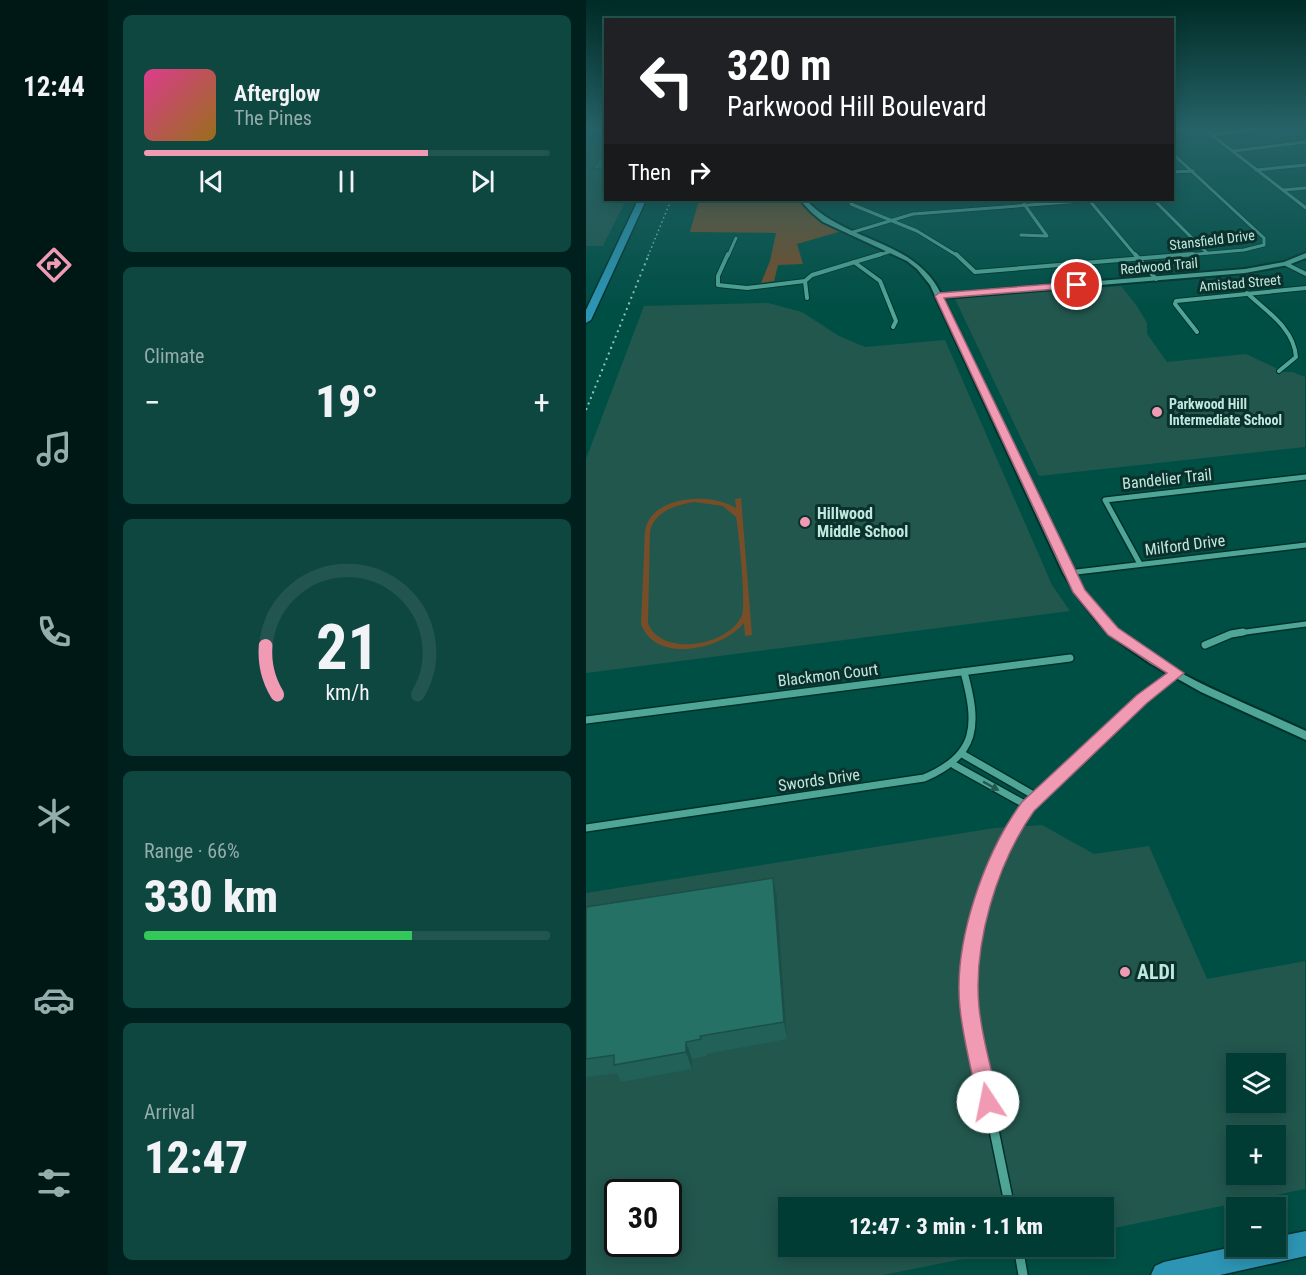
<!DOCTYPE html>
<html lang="en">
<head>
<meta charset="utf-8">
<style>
	:root { --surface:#003b34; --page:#0e4640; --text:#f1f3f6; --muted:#95adac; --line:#22554f; --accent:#f19ab4 }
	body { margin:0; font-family:"Roboto Condensed",sans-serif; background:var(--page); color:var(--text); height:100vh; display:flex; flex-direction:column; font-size:22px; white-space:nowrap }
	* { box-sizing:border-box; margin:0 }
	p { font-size:20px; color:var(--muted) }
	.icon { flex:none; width:33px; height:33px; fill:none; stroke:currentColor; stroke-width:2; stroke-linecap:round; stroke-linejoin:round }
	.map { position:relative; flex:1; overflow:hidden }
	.sheet { display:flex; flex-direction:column; gap:15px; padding:15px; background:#00201d; width:478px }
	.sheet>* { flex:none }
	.hud { position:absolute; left:18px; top:18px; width:570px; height:183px; border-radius:0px; box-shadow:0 3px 15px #0003,0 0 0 2px var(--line); background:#202124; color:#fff; overflow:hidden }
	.tools { position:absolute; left:640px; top:1053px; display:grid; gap:12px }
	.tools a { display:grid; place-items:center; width:60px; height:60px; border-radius:0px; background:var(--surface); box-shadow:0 3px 15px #0003,0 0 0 2px var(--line); font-size:30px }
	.speed { position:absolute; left:18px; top:1179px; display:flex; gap:12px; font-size:30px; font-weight:700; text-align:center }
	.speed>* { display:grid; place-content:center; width:78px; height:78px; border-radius:50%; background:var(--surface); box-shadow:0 3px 15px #0003,0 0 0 2px var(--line); line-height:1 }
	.speed .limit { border:3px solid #111; border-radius:9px; background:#fff; color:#111 }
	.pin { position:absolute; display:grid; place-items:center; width:51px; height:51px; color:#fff; margin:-26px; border:3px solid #fff; border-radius:50%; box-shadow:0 2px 6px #0007 }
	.me { position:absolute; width:66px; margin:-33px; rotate:349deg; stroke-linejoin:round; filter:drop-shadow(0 0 4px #0008) }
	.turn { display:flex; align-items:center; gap:21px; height:126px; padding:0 24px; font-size:27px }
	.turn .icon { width:78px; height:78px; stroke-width:2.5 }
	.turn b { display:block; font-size:42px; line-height:51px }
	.then { display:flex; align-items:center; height:57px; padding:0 24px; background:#0003; gap:12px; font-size:22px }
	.big { font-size:45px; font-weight:800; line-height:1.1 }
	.sheet .card { flex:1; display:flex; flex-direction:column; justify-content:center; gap:9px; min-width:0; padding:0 21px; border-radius:9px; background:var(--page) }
	.sheet .dial { align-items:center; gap:0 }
	.dial svg { height:156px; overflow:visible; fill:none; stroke:var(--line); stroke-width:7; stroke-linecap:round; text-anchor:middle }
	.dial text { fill:var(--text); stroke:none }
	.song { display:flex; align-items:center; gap:18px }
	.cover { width:72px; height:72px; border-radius:9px; background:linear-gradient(135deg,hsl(330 70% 55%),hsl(40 70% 35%)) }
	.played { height:6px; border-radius:3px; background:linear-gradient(90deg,var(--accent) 70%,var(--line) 70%) }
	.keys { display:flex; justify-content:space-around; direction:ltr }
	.heat { display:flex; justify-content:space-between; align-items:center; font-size:33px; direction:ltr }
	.charge { height:9px; border-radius:4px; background:linear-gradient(90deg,#34c759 66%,var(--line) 0) }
	.trip { position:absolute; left:192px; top:1197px; width:336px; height:60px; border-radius:0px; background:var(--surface); box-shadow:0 3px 15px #0003,0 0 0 2px var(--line); font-weight:800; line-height:60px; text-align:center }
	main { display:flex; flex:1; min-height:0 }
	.tab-bar { display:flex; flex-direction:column; width:108px; justify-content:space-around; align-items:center; background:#001815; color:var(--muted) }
	.tab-bar .icon { width:42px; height:42px }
	.tab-bar .active { color:var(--accent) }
	.tab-bar b { font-size:27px; color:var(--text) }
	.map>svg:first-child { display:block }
	.built { fill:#22574e; fill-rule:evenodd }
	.green { fill:#784e29; fill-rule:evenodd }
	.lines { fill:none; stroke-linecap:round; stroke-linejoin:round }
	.minor-far4-casing { stroke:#00322b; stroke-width:4.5 }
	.minor-far3-casing { stroke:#00322b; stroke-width:6 }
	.minor-far2-casing { stroke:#00322b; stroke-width:8 }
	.minor-far1-casing { stroke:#00322b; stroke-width:10 }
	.minor-casing { stroke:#00322b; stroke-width:12 }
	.tertiary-casing { stroke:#00322b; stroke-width:4 }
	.primary-casing { stroke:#00322b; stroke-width:3 }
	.minor-far4 { stroke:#4fa697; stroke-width:3 }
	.minor-far3 { stroke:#4fa697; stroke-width:4 }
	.minor-far2 { stroke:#4fa697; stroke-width:5 }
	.minor-far1 { stroke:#4fa697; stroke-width:7 }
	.minor { stroke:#4fa697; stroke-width:9 }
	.tertiary { fill:#4fa697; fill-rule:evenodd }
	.primary { fill:#2d95b4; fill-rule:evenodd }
	.rail-far1 { stroke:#93c5bc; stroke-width:1.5; stroke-dasharray:1.5 3; stroke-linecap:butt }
	.rail { stroke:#93c5bc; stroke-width:2; stroke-dasharray:2 4; stroke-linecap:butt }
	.wall { fill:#216157 }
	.shaded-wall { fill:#1b4f47 }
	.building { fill:#267165; stroke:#1b4f47; stroke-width:1.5 }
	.oneway { fill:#225a51 }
	.route { fill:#f19ab4; stroke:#9d6475; stroke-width:1.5 }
	.poi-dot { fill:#f19ab4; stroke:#0a312b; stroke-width:2 }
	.labels { text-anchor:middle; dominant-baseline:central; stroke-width:6; stroke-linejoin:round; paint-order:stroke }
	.far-street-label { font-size:14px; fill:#bfe8df; stroke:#0a312b }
	.far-poi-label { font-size:14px; font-weight:bold; fill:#bfe8df; stroke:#0a312b; text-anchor:start }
	.street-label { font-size:16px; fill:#bfe8df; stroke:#0a312b }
	.poi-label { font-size:16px; font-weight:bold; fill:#bfe8df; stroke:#0a312b; text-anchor:start }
	.near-poi-label { font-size:20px; font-weight:bold; fill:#bfe8df; stroke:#0a312b; text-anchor:start }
</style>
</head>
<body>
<main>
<nav class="tab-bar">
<b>12:44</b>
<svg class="icon active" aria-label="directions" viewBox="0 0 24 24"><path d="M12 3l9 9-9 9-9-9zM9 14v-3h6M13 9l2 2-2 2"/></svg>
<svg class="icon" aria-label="music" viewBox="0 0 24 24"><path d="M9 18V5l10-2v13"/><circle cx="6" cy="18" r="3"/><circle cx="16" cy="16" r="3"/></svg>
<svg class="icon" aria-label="phone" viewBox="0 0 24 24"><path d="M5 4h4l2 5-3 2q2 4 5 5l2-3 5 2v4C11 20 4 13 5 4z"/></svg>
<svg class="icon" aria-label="climate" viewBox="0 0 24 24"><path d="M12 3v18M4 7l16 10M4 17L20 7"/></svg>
<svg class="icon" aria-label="car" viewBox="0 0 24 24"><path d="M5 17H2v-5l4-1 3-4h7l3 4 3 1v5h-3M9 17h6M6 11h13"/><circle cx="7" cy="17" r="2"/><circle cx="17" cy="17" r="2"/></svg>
<svg class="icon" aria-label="filters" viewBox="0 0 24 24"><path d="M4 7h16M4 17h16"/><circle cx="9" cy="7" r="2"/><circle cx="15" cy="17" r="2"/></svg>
</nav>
<section class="sheet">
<div class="card">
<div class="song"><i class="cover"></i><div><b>Afterglow</b><p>The Pines</p></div></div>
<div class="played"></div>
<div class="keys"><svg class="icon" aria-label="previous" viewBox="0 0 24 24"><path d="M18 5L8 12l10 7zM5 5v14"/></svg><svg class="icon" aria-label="pause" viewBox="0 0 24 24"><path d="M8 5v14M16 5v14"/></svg><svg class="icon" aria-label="next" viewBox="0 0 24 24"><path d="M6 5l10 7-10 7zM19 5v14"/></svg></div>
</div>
<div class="card"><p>Climate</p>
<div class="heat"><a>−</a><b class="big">19°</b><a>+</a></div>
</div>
<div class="card dial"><svg viewBox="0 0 100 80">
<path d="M14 69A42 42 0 1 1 86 69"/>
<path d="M14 69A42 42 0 0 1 8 44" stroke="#f19ab4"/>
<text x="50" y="56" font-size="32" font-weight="700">21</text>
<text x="50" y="72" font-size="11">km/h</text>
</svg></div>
<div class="card"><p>Range · 66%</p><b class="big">330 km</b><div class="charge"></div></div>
<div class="card"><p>Arrival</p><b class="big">12:47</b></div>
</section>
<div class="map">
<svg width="720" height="1275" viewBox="0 0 720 1275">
	<rect width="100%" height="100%" fill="#004f45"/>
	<g class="built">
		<polygon points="19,138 20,200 40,200 17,246 0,246 0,141 17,141"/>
		<polygon points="535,286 551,306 561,323 561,334 581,362 660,354 698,372 707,372 719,377 719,447 453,476 369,299"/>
		<polygon points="182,303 216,312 253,336 279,347 359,340 466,585 484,611 0,673 0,459 58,306"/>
		<path d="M456,825L508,854L563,846L621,979L719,961V1189L518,1230V1208H202V1246L437,1247L297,1275H0V893L409,828ZM651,1064H690V1102H651ZM651,1136H690V1174H651ZM32,1192H82V1244H32Z"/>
	</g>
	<g class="green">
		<polygon points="113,200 211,200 233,219 256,231 211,244 217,264 192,265 188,281 175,283 184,261 190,233 104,232"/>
		<path d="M155,498L166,635L159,636L158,623C137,649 70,665 55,624L59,531C65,495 125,492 150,508L149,499ZM108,502L137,506L150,517C153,533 160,603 156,615C144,646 75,658 62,623L64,531C69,511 90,505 108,502Z"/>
	</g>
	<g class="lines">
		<defs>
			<g id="minor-far4">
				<polyline points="618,129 720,208"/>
				<polyline points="626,135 676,129"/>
				<polyline points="647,151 720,142"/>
				<polyline points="586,153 678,238 678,245 658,250 589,256"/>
				<polyline points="670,170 720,165"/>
				<polyline points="586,172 607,171"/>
				<polyline points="697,190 720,188"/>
				<polyline points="264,200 265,204 331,231 372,256"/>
				<polyline points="503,200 550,256"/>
				<polyline points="568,200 621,253"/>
				<polyline points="264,233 327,214 509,200"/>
				<polyline points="435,235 461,236 438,204"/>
				<polyline points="142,256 150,238"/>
				<polyline points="290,256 306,251"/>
			</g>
			<g id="minor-far3">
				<polyline points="142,254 132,276 132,285 161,288 219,281"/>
				<polyline points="370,254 389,272 607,254"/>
				<polyline points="549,254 570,279"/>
				<polyline points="268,262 294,281 310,321 307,327"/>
				<polyline points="700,264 720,274"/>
				<path d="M661,293C680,311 708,328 710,357L693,371"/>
				<polyline points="221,298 219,281 226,275 295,254"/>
				<polyline points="611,332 589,304 590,301 720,288"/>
			</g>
			<g id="minor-far2">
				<polyline points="554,564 519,500 720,477"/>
				<polyline points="482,573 720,545"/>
				<polyline points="645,634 720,624"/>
			</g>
			<g id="minor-far1">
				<polyline points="619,645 645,634 657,632"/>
				<polyline points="0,720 484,658"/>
				<polyline points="378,755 451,797"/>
				<polyline points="368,765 442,806"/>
				<path d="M0,828L338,778C393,755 392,724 378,672"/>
				<polyline points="393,913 415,851 442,806 556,699 591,673"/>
			</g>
			<g id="minor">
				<polyline points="394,911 386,952 384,1013 424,1208"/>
				<polyline points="432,1246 437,1275"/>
			</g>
			<path id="tertiary" d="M214,200H220C260,243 329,239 355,294L659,269L698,262L720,253V258L702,265L659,273L357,298L487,573C499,593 512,612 529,628C581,675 657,701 720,731V740L615,692L565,664L543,649L522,633L510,620L493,598L477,573L344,285L331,269L321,261L237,222L225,212Z"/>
			<g id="primary">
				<polygon points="52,200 60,200 5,320 0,323 0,310"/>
				<polygon points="720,1231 720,1256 634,1275 565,1275 569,1266 578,1262 651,1246 690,1246 690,1237"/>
			</g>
		</defs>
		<use href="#minor-far4" class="minor-far4-casing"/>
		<use href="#minor-far3" class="minor-far3-casing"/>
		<use href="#minor-far2" class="minor-far2-casing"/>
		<use href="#minor-far1" class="minor-far1-casing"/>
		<use href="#minor" class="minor-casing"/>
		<use href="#tertiary" class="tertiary-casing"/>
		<use href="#primary" class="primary-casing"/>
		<use href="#minor-far4" class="minor-far4"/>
		<use href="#minor-far3" class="minor-far3"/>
		<use href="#minor-far2" class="minor-far2"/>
		<use href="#minor-far1" class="minor-far1"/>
		<use href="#minor" class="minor"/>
		<use href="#tertiary" class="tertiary"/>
		<use href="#primary" class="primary"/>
		<polyline class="rail-far1" points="62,256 85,200"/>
		<polyline class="rail" points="0,410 63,254"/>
	</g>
	<g class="wall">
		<polygon points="20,160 20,179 9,179 7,169"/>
		<polygon points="191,897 201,1039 120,1054 120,1056 106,1059 106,1069 35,1082 31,1073 0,1077 0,907"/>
	</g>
	<g class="shaded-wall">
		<polygon points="187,878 191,897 201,1039 198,1022"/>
		<polygon points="100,1042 106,1059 106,1069 100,1052"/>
	</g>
	<g class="building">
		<polygon points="12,160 20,160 20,169 7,169"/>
		<polygon points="187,878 198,1022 114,1036 115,1039 100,1042 100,1052 28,1065 28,1055 0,1059 0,907"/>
	</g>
	<defs><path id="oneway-solid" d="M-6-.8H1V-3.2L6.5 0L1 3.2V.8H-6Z" transform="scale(1.5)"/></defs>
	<use class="oneway" href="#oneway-solid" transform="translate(405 786) rotate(29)"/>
	<linearGradient id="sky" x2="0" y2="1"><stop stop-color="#002b26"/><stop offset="0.42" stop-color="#266368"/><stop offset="1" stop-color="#266368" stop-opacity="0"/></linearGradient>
	<rect width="720" height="307" fill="url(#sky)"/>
	<path class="route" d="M491,282L494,287L358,298L499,590L532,628L598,673L561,703L448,811C411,863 387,943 393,1007C396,1039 406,1071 413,1102L410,1109L402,1112L395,1109L392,1102C386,1071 377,1039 374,1008C367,942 398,854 436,802L551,695L581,673L522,635L487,592L349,296L353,293Z"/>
	<g class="poi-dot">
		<circle cx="571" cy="412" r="6"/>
		<circle cx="219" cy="522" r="6"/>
		<circle cx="539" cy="972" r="6"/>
	</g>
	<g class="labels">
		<g class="far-street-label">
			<text transform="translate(626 240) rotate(-7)">Stansfield Drive</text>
			<text transform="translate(573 266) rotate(-5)">Redwood Trail</text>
			<text transform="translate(654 283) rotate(-5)">Amistad Street</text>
		</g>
		<g class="far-poi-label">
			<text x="583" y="404">Parkwood Hill<tspan x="583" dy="16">Intermediate School</tspan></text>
		</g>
		<g class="street-label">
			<text transform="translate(581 479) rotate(-6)">Bandelier Trail</text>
			<text transform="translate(599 545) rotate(-7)">Milford Drive</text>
			<text transform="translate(242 675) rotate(-7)">Blackmon Court</text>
			<text transform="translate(233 780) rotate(-8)">Swords Drive</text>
		</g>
		<g class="poi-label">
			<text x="231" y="513">Hillwood<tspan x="231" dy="18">Middle School</tspan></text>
		</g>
		<g class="near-poi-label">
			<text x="551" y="972">ALDI</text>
		</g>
	</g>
</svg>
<div class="tools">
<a><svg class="icon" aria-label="layers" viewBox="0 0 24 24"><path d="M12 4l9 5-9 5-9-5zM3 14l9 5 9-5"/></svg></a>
<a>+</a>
<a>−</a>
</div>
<div class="speed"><div class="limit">30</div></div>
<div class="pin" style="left:491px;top:285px;background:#d93025"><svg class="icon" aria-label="arrive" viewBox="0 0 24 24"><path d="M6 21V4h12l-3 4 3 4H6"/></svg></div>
<svg class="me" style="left:402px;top:1102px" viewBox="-20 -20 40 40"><circle r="19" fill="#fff"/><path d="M0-13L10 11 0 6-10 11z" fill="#f19ab4"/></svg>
<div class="trip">12:47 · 3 min · 1.1 km</div>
<div class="hud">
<div class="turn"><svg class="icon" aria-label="left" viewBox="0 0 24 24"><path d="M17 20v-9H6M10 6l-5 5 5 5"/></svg><div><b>320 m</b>Parkwood Hill Boulevard</div></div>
<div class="then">Then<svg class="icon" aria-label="right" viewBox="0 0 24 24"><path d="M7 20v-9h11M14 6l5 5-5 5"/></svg></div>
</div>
</div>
</main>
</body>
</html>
